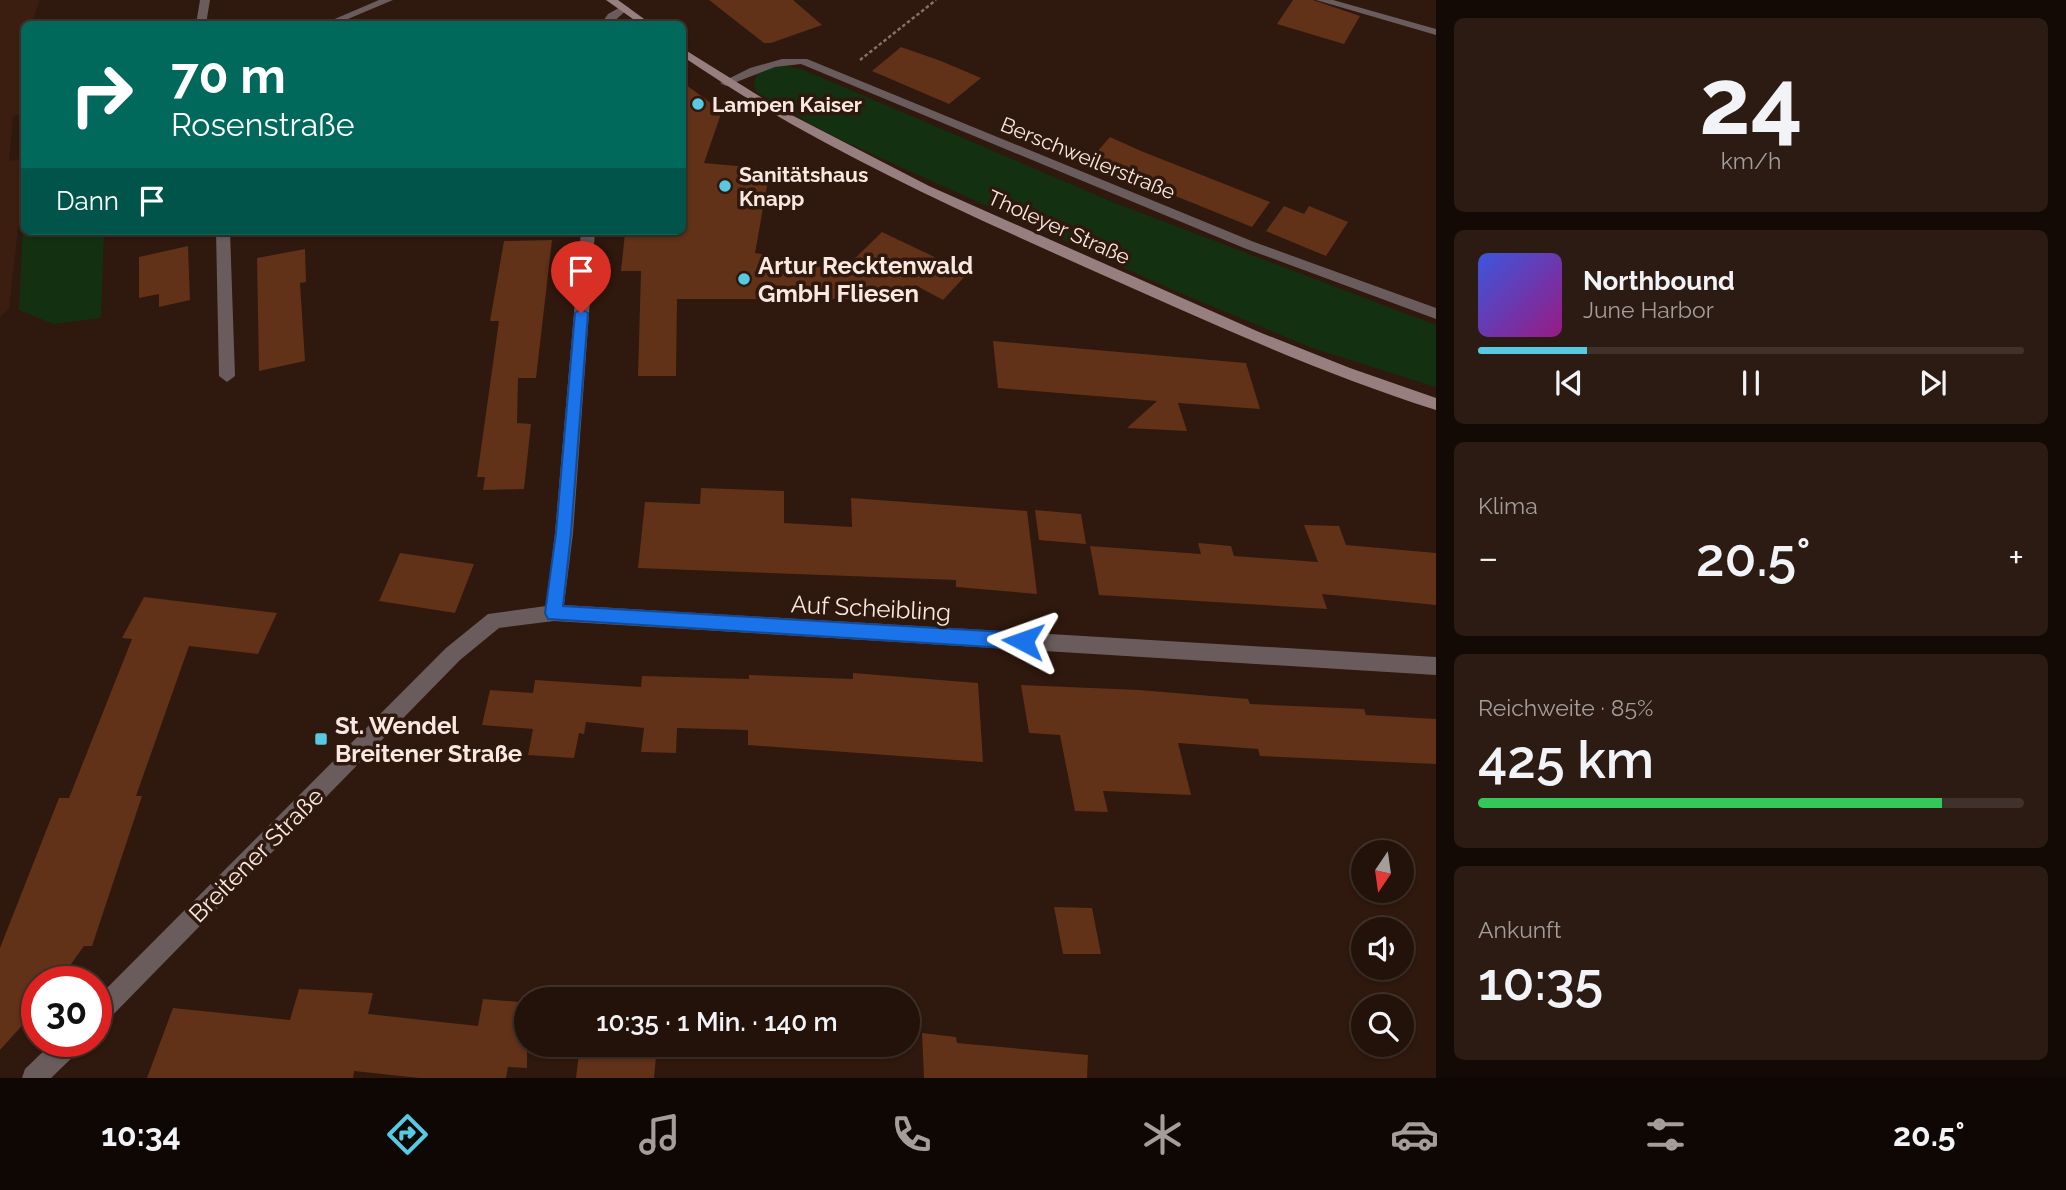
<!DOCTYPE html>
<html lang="de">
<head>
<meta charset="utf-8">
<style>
	:root { --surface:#23120a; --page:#2b1b13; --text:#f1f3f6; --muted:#a39e9c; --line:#40322b; --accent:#58c9e3 }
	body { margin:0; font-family:Raleway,sans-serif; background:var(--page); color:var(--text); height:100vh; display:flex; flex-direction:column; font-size:26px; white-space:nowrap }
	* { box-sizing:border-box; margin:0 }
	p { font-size:23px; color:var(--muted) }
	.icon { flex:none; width:38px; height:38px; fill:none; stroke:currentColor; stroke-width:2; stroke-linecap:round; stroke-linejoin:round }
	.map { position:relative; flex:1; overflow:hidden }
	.side { display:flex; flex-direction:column; gap:18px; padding:18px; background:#130a06; width:630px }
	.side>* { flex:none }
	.guide { position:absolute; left:21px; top:21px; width:665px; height:214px; border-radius:10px; box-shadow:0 2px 5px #0004,0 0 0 2px var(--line); background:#00695c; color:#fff; overflow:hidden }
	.needle { width:46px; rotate:193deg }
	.tools { position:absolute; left:1351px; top:840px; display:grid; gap:14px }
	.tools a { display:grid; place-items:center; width:63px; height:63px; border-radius:50%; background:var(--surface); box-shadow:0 2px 5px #0004,0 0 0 2px var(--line); font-size:35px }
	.speed { position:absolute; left:21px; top:966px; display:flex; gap:14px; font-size:35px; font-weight:700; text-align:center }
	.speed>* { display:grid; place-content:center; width:91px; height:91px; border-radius:50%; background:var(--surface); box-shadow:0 2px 5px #0004,0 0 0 2px var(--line); line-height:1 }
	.speed .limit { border:10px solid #d22; background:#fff; color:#111 }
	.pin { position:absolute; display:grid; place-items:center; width:60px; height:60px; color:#fff; margin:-72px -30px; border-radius:50% 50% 50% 0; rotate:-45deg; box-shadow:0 0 7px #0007 }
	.pin .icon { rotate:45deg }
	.me { position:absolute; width:77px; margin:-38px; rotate:274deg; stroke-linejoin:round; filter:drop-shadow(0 0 5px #0008) }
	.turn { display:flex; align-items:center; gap:24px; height:147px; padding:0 35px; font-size:32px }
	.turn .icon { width:91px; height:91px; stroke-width:2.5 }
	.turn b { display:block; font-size:49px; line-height:60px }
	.then { display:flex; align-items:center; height:66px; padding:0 35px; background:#0003; gap:14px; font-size:26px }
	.big { font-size:52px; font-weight:600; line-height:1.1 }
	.side .card { flex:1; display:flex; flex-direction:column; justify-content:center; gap:10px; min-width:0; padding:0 24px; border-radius:10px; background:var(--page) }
	.side .dial { align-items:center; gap:0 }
	.dial b { font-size:91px; line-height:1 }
	.song { display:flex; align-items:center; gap:21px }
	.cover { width:84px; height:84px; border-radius:10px; background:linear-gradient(135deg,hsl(230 70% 55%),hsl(310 70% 35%)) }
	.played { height:7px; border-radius:4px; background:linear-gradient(90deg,var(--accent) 20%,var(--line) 20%) }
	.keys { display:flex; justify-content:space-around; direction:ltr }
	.heat { display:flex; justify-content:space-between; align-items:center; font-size:38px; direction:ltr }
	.charge { height:10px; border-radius:5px; background:linear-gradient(90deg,#34c759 85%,var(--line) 0) }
	.trip { position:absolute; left:514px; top:987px; width:406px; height:70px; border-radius:35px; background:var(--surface); box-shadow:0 2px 5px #0004,0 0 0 2px var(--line); font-weight:600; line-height:70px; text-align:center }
	.menu { display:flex; height:112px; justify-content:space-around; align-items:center; background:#0e0704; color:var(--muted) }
	.menu .icon { width:49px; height:49px }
	.menu .selected { color:var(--accent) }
	.menu b { font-size:32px; color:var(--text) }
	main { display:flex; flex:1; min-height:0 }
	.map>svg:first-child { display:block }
	.built { fill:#3b1e10 }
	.green { fill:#133111 }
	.building { fill:#613118 }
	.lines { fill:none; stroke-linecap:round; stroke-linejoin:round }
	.path { stroke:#867168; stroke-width:2.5; stroke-dasharray:3.5 2.5; stroke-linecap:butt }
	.street { fill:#6a5c5c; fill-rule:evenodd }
	.secondary { fill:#967f7e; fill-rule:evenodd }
	.route { fill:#1a73e8; stroke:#114b97; stroke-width:2 }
	.poi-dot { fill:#58c9e3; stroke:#2f180d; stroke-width:2.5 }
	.labels { text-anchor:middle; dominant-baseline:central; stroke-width:7; stroke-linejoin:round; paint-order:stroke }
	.far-poi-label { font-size:21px; font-weight:bold; fill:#f9e8e0; stroke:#2f180d; text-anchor:start }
	.far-street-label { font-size:21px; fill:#f9e8e0; stroke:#2f180d }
	.poi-label { font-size:24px; font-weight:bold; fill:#f9e8e0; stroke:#2f180d; text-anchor:start }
	.street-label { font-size:24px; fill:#f9e8e0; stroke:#2f180d }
</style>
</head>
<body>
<main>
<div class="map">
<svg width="1436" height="1078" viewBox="0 0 1436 1078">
	<rect width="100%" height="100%" fill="#2f180d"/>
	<polygon class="built" points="0,0 40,0 31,24 24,24 24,113 13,116 9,161 24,158 24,177 9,309 0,317"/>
	<g class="green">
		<polygon points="787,66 801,69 1115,203 1436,325 1436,387 1312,348 1173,290 830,135 756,92 754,83 757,74 773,67"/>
		<polygon points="24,200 24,231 104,231 101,318 53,324 19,310"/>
	</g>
	<g class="building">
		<polygon points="709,0 793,0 822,25 771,43 764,43"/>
		<polygon points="1293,0 1313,0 1360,16 1344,44 1277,24"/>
		<polygon points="901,47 941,61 981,78 949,104 872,71"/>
		<polygon points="682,82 722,111 704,163 770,169 755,253 768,255 766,262 844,269 882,232 968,273 943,300 915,285 914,299 786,299 760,296 760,299 677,299 676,376 638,376 641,271 621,271 625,233 682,233"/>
		<polygon points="1110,137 1141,151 1270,202 1252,227 1089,161"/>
		<polygon points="1284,206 1304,214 1309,206 1348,222 1326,256 1266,231"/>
		<polygon points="552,240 536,378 518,378 517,423 531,424 524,489 483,490 485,477 477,477 499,321 490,321 504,241"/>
		<polygon points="188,246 190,300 159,307 159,294 139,298 139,257"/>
		<polygon points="305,249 306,282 300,283 305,361 259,371 257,258"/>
		<polygon points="993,341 1246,363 1260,409 1178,403 1187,431 1127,428 1157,401 998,388"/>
		<polygon points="701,488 784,491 784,523 852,527 851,498 1027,511 1037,594 956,587 956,580 638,568 645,502 700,504"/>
		<polygon points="1035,510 1081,514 1086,544 1039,540"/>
		<polygon points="1304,525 1339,526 1346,545 1436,553 1436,605 1322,594 1327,609 1099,595 1090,546 1201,554 1198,543 1231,546 1234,556 1318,562"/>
		<polygon points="400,553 474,564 455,613 379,601"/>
		<polygon points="144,597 277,613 258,654 189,646 136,796 142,796 92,946 84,946 58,982 37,982 37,1009 0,1050 0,948 59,798 69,798 132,639 122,638"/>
		<polygon points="853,673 978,683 983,762 748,745 748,730 677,728 676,753 641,752 644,728 586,722 584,734 579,733 574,758 528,755 533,729 482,725 490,690 533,693 535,680 641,687 642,676 749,679 749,675 853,679"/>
		<polygon points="1021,685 1139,690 1248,699 1250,704 1364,709 1366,715 1436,719 1436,764 1260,756 1258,749 1178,743 1191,795 1103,791 1108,812 1075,811 1060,735 1029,733"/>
		<polygon points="1054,907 1092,908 1101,954 1063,954"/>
		<polygon points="299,989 373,993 368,1014 478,1026 483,999 519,1002 516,1019 527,1020 527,1068 508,1067 506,1078 419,1078 354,1071 353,1078 147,1078 173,1008 290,1020"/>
		<polygon points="922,1033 956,1037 957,1043 1088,1055 1087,1078 924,1078"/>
		<polygon points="580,1045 657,1045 654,1078 576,1078"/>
	</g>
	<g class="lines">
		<polyline class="path" points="860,60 936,0"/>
		<g class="street">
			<polygon points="200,0 210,0 206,24 196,24"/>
			<polygon points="379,0 393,0 336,24 323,24"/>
			<polygon points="1316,0 1333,0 1436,29 1436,35"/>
			<polygon points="624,5 629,8 611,24 601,24 608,14"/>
			<polygon points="782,59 807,59 1254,242 1436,308 1436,319 1244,248 801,64 775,67 726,86 720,83 750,68"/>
			<polygon points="216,231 230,231 235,376 227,382 219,376"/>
			<polygon points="581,231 595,231 573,533 564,605 1436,657 1436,675 554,621 499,628 460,660 104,1024 96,1028 96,999 446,648 488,614 546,606 555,533"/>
			<polygon points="54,1041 83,1041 80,1050 51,1078 22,1078 25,1069"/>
		</g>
		<g class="secondary">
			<polygon points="606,0 618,0 651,24 640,24"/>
			<path d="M682,48L780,109L929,186L1259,332L1350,368L1436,398V410C1316,372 1202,319 1087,268C947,205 809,143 682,56Z"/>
		</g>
	</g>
	<polygon class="route" points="581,309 588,313 571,533 563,606 1023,633 1029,636 1031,641 1029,647 1023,649 548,619 545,613 556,533 575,313"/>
	<g class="poi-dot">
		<circle cx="698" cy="104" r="7"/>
		<circle cx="725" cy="186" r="7"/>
		<circle cx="744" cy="279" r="7"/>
		<rect x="314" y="732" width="14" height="14" rx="3.5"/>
	</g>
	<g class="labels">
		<g class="far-poi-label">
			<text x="712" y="104">Lampen Kaiser</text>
			<text x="739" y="174">Sanitätshaus<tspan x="739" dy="24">Knapp</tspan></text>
		</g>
		<g class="far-street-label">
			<text transform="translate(1088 158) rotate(22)">Berschweilerstraße</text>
			<text transform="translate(1059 227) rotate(24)">Tholeyer Straße</text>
		</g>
		<g class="poi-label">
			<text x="758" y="265">Artur Recktenwald<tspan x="758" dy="28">GmbH Fliesen</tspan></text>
			<text x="335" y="725">St. Wendel<tspan x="335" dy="28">Breitener Straße</tspan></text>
		</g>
		<g class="street-label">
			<text transform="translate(871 608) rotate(3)">Auf Scheibling</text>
			<text transform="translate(256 855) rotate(-45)">Breitener Straße</text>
		</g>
	</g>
</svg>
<div class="tools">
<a><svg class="needle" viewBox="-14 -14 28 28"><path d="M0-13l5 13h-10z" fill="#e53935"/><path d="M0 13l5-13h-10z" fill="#a39e9c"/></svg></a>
<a><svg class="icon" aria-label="sound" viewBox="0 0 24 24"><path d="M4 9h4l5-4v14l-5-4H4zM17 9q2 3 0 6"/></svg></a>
<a><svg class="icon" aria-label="search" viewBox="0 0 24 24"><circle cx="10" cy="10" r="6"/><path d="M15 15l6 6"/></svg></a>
</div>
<div class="speed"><div class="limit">30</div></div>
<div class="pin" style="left:581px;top:313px;background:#d93025"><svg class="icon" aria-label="arrive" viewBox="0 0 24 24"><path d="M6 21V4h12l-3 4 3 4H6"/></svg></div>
<svg class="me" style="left:1023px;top:641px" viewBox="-20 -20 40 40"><path d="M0-17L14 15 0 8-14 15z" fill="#1a73e8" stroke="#fff" stroke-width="4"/></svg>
<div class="trip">10:35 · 1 Min. · 140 m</div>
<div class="guide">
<div class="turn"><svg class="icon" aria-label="right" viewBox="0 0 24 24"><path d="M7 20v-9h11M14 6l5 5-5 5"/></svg><div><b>70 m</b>Rosenstraße</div></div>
<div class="then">Dann<svg class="icon" aria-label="arrive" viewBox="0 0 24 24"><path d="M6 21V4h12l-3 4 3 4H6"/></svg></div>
</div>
</div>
<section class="side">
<div class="card dial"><b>24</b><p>km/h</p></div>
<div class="card">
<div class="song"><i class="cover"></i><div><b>Northbound</b><p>June Harbor</p></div></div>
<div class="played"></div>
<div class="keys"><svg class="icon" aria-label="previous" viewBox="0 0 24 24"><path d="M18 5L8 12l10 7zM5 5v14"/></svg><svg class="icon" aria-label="pause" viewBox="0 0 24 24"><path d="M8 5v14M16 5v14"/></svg><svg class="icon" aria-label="next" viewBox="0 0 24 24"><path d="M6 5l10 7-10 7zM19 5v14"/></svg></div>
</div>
<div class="card"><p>Klima</p>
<div class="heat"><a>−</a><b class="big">20.5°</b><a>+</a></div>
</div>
<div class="card"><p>Reichweite · 85%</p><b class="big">425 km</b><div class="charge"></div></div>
<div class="card"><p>Ankunft</p><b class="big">10:35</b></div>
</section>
</main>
<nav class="menu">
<b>10:34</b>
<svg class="icon selected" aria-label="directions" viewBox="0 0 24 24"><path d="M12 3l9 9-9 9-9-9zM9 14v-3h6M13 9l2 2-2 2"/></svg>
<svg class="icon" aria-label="music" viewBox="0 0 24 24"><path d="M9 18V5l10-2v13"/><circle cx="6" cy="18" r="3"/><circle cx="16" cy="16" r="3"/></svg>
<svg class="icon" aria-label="phone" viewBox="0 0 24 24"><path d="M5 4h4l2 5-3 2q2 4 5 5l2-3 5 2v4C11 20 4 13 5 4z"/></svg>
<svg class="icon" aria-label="climate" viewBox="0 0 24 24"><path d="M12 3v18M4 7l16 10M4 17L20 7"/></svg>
<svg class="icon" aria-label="car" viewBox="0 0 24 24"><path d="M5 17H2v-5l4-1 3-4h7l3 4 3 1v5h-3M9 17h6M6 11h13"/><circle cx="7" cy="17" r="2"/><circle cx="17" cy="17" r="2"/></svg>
<svg class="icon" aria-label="filters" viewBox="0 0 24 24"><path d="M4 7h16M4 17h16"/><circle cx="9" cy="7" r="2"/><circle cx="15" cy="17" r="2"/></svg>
<b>20.5°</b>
</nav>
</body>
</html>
